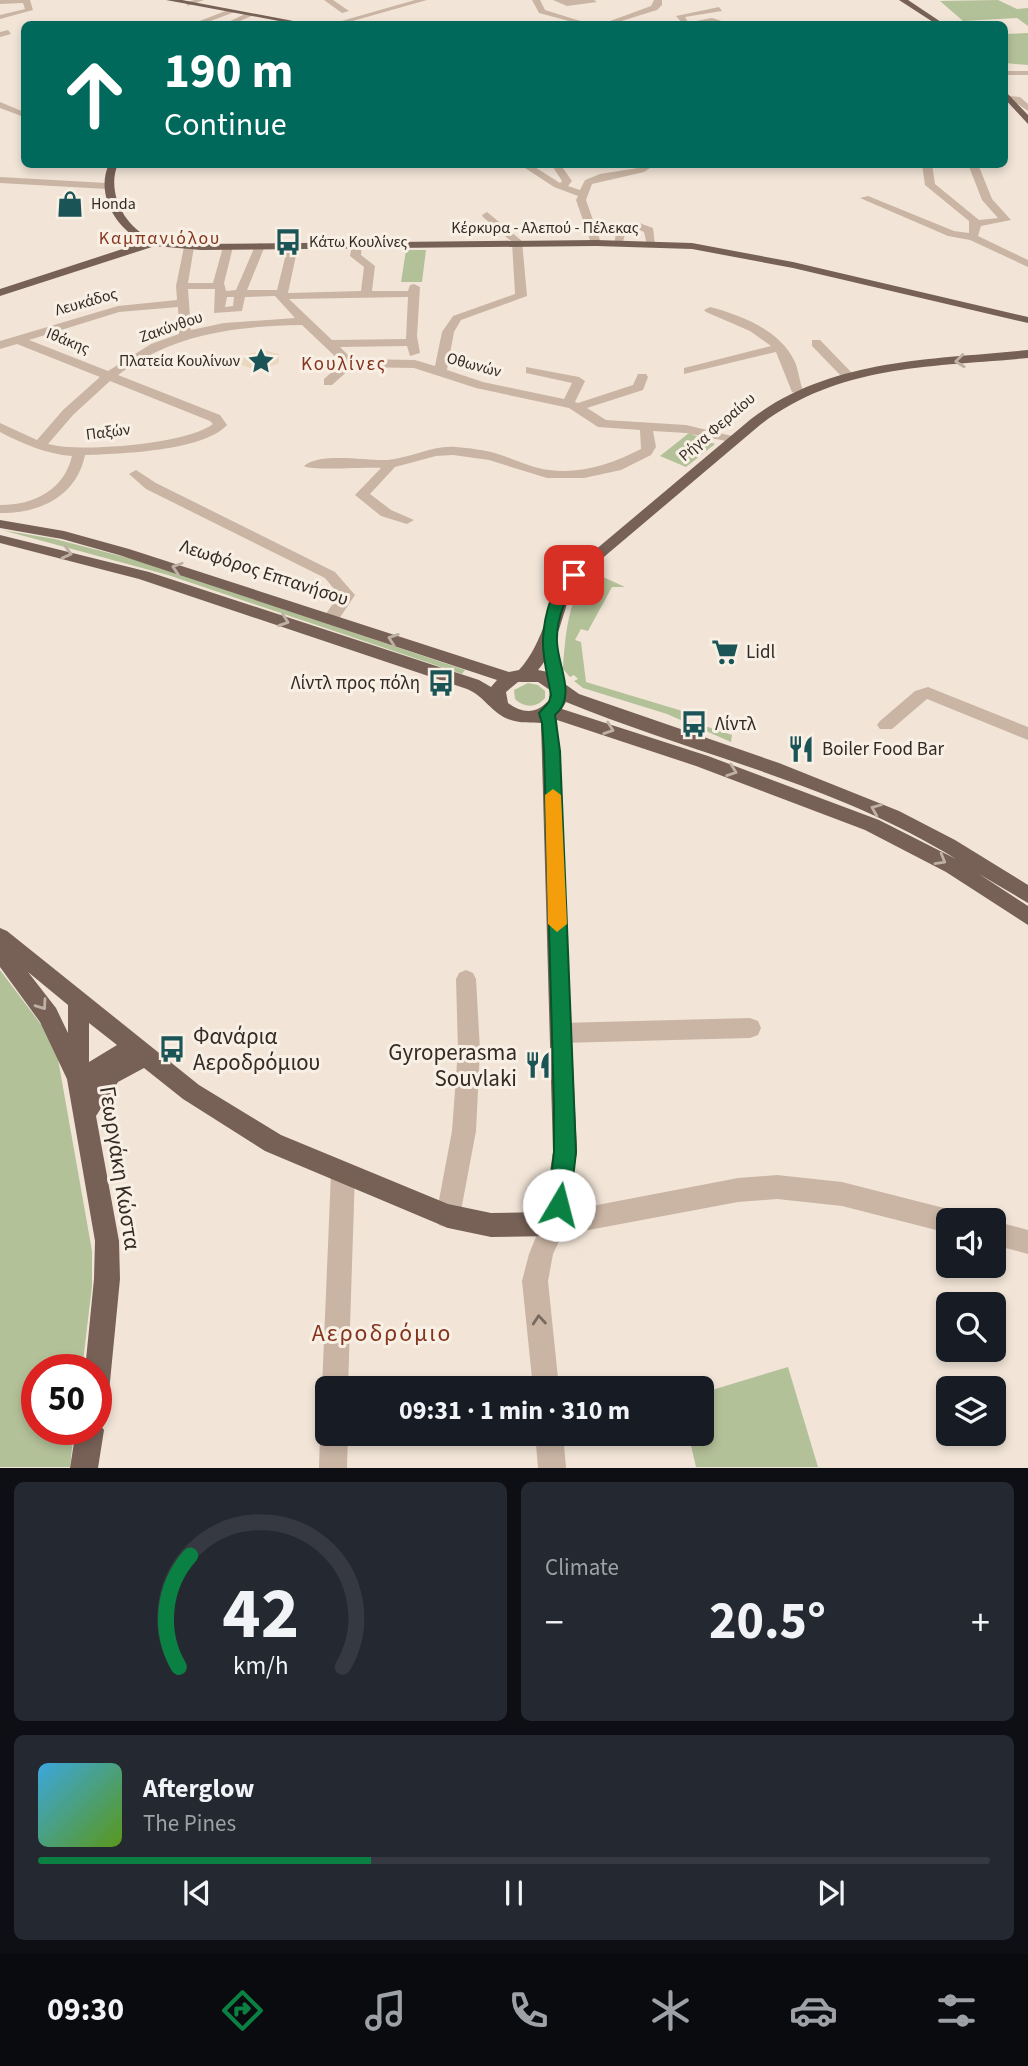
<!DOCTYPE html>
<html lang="en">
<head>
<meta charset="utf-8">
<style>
	:root { --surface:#171b24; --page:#242831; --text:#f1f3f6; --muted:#9ea1a6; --line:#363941; --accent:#0b8043 }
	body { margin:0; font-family:"Source Sans 3",sans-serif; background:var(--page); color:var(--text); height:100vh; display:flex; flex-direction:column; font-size:26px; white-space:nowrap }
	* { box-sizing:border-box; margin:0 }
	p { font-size:23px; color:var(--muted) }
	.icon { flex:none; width:38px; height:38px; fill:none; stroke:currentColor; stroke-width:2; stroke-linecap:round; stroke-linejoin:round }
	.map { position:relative; height:1468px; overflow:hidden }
	.drawer { display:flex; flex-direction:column; gap:14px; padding:14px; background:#0d0f14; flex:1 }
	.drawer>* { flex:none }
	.guide { position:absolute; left:21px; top:21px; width:987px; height:147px; border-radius:10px; box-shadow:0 4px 10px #0003; background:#00695c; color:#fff; overflow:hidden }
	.controls { position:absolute; left:936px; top:1208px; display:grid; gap:14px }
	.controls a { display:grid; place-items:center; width:70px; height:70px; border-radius:10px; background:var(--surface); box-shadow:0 4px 10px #0003; font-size:35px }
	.speed { position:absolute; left:21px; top:1354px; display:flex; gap:14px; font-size:35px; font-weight:700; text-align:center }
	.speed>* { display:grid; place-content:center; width:91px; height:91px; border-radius:50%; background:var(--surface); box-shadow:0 4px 10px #0003; line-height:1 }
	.speed .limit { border:10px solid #d22; background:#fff; color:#111 }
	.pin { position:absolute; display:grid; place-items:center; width:60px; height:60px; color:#fff; margin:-30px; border-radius:14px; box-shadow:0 4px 10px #0006 }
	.me { position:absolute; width:77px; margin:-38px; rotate:8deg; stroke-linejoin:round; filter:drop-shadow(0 0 5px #0008) }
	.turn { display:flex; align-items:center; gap:24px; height:147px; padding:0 28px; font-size:32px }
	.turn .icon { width:91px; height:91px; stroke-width:2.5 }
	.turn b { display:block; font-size:49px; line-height:60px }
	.big { font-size:52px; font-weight:700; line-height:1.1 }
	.drawer .card { flex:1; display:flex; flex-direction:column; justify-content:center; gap:10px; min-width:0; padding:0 24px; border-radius:10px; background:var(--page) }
	.drawer .dial { align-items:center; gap:0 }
	.dial svg { height:182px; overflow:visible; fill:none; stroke:var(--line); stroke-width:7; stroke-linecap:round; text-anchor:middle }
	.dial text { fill:var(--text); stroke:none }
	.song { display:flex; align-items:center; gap:21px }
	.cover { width:84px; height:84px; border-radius:10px; background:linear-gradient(135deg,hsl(200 70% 55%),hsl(90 70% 35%)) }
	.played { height:7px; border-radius:4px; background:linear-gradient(90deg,var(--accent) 35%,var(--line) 35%) }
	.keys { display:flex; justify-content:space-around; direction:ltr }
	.heat { display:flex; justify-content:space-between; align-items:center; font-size:38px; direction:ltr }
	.drawer .tiles { flex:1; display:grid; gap:14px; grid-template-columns:1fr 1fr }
	.card:last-child { grid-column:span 2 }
	.trip { position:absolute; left:315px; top:1376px; width:399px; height:70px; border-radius:10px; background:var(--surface); box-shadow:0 4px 10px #0003; font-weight:700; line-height:70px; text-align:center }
	.dock { display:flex; height:112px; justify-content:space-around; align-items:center; background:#090b0e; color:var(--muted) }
	.dock .icon { width:49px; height:49px }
	.dock .on { color:var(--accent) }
	.dock b { font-size:32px; color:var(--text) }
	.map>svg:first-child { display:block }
	.green { fill:#b3c198 }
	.plaza { fill:#ead7bf }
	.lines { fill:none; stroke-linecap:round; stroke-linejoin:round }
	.minor { fill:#cab5a4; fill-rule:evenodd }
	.major { fill:#776157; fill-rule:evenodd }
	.oneway { stroke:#beb0a5 }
	.oneway2 { stroke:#78695f }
	.route { fill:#0b8043; stroke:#07532c; stroke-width:2 }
	.slow { fill:#f59e0b }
	.labels { text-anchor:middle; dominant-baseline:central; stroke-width:6; stroke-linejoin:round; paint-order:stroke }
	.far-poi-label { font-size:16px; fill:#352b26; stroke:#f9f0e5; text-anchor:start }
	.far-street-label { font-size:16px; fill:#352b26; stroke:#f9f0e5 }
	.far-neighbourhood-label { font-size:18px; letter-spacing:2px; fill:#85351e; stroke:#f9f0e5 }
	.far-quarter-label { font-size:19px; letter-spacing:2px; fill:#85351e; stroke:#f9f0e5 }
	.street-label { font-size:19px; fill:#352b26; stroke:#f9f0e5 }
	.poi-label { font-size:19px; fill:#352b26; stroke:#f9f0e5; text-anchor:start }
	.near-poi-label { font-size:23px; fill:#352b26; stroke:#f9f0e5; text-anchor:start }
	.near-street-label { font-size:23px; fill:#352b26; stroke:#f9f0e5 }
	.near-neighbourhood-label { font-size:24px; letter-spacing:2px; fill:#85351e; stroke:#f9f0e5 }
</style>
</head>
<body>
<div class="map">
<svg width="1028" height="1468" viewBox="0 0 1028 1468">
	<rect width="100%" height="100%" fill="#f2e5d8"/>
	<g class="green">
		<polygon points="998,0 1017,9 1028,8 1028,26 1017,18 963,21 940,1"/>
		<polygon points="1028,33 1028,65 1005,63 1005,34"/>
		<polygon points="406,250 426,250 422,282 401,282"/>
		<polygon points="689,433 715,444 686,467 660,456"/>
		<polygon points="2,530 55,539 140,561 465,670 462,674 168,575"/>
		<path d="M603,577L625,587H612L588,631L581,629L575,640L581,642L586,682L689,713L687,720L732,735L731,742L667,714L583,688L574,681L578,679L574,675L570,677L563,669C565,646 567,573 603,577Z"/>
		<path d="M528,683L538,685L545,691V698C537,708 524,708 515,699L514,690Z"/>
		<polygon points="0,970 49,1035 58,1059 92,1251 92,1286 82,1370 37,1370 37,1430 74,1430 70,1467 0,1467"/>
		<polygon points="788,1367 818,1467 696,1467 688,1433 702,1433 702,1393"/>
	</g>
	<polygon class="plaza" points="263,350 279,354 279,363 259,371 241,365 245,355"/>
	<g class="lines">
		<g class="minor">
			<polygon points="0,0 30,0 33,10 0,19 0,15 25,9 23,3 0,4"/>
			<polygon points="194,0 204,0 187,6 187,2"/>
			<polygon points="324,0 333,0 349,11 342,13"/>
			<polygon points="415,0 427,0 342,24 331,24"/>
			<polygon points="532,0 540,0 545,10 590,24 580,24 539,13"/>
			<polygon points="553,0 594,0 597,2 567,6"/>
			<polygon points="654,0 662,0 662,5 657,10 612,24 602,24 651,6"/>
			<polygon points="719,7 722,11 685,17 689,24 683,24 676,16"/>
			<polygon points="228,10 235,12 202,24 192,24"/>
			<polygon points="247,13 254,15 233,24 224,24"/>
			<polygon points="712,18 731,24 691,22"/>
			<polygon points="8,30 11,34 0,37 0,32"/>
			<rect x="1004" y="71" width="24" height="4"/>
			<polygon points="1009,96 1020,97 1028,104 1028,111 1015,102 1006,101"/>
			<polygon points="0,102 24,112 24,117 0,108"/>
			<polygon points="519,164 530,164 560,183 562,181 551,164 560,164 572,181 568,186 580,190 585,180 600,174 638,168 639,164 649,164 650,168 644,172 592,184 586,200 601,243 596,246 591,243 576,200 578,196 554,187"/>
			<polygon points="922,164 932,164 935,184 979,220 998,218 982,200 968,164 978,164 992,199 1011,220 981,226 978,236 1028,260 1028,267 970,240 948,236 860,198 868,196 954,231 969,233 969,221 925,185"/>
			<polygon points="0,177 107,183 112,186 107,189 0,183"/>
			<path d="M487,212L522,241L527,296L461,320L454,332L447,370L483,382L564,399L572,383L526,373V367L579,377L585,381L575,402L578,403L633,385L638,374H646L648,377L643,390L587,408L606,420L686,425L736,437V443L686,433L653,431L656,447L651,455L621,470L584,478H547L489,460L453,455L436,456L395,467L370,494L391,510L414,520L407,524L381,516L355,495L381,468C366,467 311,471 304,466C320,452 367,461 388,460C411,458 432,445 456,447C469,448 485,450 498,454C514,459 532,468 549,470C582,474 612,464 641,449L640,430L598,427L569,408L476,388L414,368L352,367L332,385H324V379L342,363L302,325C236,326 172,334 118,375L220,415L227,425C204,451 119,454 85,455C77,496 39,514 0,513V505C34,505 64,490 72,456C46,454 23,444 0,432V423L37,440L63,410L100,377L17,344L0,349V341L118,306L177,300L176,286L184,247L189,244L194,247L188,283H213L223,247L228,244L233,247L224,283L226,291L236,290L255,246L260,243L265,246L247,290H277L288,246L293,243L298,246L288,293L361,291L364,267L350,256L352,245L357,242L362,245L361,255L375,266L372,291H408L410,285L414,284L420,287L417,336L420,353L410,356L407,346L340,347L352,359L415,360L435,366L442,332L453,316L515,294L512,242L483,217L482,215ZM188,289H215L214,313L242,311L245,297L275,296L295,318L224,323L191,330ZM227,297H234L233,306L225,307ZM408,297L406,339L332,340L289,299ZM178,307L179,334L151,344L108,371L29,340L119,312ZM110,381L210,421L213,424C187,444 80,453 48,444L73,415Z"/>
			<polygon points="639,223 653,228 655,245 647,245 644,232 638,229 626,231 622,245 614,245 617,227"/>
			<path d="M710,307C741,315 779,330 794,360C799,370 799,382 804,392L802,395L792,392L776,352L684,374V368L771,346L750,331L706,312L704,310Z"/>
			<polygon points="812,340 820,340 852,373 852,379 844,379 812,346"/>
			<polygon points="136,470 156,483 335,572 355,595 337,622 325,622 323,618 339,595 325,578 146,489 129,474"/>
			<polygon points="928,687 1028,727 1028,740 927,699 892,729 880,729 877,725 880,721 915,691"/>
			<polygon points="466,970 473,973 476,979 480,1050 476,1131 460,1216 457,1225 448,1228 439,1225 436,1216 452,1131 458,1050 456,979 459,973"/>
			<polygon points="750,1018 758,1021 761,1028 758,1035 750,1038 561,1043 553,1040 550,1033 553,1026 561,1023"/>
			<polygon points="343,1161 351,1165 355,1173 348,1388 327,1388 327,1398 322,1388 331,1173 335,1165"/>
			<polygon points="777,1175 842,1182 948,1209 957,1212 960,1220 948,1220 948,1233 842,1206 777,1199 738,1202 562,1235 553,1254 548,1281 559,1388 533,1388 522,1281 529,1254 545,1215 738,1178"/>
			<polygon points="994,1221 1028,1230 1028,1254 994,1245"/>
			<polygon points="327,1422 327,1433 348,1433 347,1468 319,1468 320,1433"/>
			<polygon points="535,1433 563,1433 566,1468 538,1468"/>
		</g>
		<g class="major">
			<polygon points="166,0 182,0 309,24 295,24"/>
			<polygon points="899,0 908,0 944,24 936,24"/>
			<polygon points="1004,90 1028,115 1028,124 1004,98"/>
			<path d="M109,164H118C106,191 124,227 151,238C167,244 184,244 201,244L596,240L692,243L793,262L1028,317V323L793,268L692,249L596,246L201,250L155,246L0,296V289L144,242C116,229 95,194 109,164Z"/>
			<path d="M1028,350V358C933,367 839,364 760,425L579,578C561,607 561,644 538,670L548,672L579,694L779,763L899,811L955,840L1028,885V903L979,874L1028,906V925L946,872L865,830L696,766L557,720L577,1152L563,1233L554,1236L491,1237L448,1228L265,1151L183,1099L144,1068L118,1082L96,1116L119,1241L120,1279L109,1392L105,1401L96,1405V1370H85L94,1279L95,1241L67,1079L40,1022L0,967V928L7,931L199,1085L281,1135L448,1204L491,1213L544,1212L553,1152L541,723C532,722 520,724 508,719C492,713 484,696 467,689L139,579L0,543V535L149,572L479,680L491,687L497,680L119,555L62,539L0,528V520L64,531L129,549L509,672L519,670C545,642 547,603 569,572L751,419C831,358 932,360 1028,350ZM518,682H538L550,690L549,700C537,714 523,714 508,703L506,692ZM566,702C695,755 836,784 956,859L879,820L708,756L562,709ZM28,972L68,1005V1033L56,1008ZM89,1023L117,1045L89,1062Z"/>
			<polygon points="96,1419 104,1430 98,1468 70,1468 76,1430 96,1430"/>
		</g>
	</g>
	<defs><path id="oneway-chevron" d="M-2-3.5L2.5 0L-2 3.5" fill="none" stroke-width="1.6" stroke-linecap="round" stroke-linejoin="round" transform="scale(1.75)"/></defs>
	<g class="oneway">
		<use href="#oneway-chevron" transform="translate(960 361) rotate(174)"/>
		<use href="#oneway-chevron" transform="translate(67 553) rotate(14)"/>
		<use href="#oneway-chevron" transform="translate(177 568) rotate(-162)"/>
		<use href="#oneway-chevron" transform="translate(284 621) rotate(19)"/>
		<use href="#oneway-chevron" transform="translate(393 639) rotate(-161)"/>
		<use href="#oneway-chevron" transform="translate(609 729) rotate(19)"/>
		<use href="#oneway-chevron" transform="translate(732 771) rotate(20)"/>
		<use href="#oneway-chevron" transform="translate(876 809) rotate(-157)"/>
		<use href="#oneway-chevron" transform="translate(941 860) rotate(30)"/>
		<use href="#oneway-chevron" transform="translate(42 1005) rotate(55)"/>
	</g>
	<use class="oneway2" href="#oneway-chevron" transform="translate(539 1320) rotate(-95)"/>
	<path class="route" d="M574,571L581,575C567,594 556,617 557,642C558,667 577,696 555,715L560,751L576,1152L570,1205L566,1213L559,1216L551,1213L548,1205L554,1152V1107L544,751L542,723L539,713L549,702L551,695C548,677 542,657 543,639C544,619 552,578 574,571Z"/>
	<polygon class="slow" points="553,789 561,795 567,924 557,932 548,924 545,795"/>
	<defs>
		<symbol id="shop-bare" viewBox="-9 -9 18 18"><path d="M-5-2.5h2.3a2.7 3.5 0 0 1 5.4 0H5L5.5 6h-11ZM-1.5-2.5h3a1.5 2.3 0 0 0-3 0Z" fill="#1b5457" stroke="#f9f0e5" stroke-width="2.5" paint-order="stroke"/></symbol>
		<symbol id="bus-bare" viewBox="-9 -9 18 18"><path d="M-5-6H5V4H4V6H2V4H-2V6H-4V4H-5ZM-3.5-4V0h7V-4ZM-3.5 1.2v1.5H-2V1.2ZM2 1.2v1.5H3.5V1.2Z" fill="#1b5457" stroke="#f9f0e5" stroke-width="2.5" paint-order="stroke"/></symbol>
		<symbol id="sight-bare" viewBox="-9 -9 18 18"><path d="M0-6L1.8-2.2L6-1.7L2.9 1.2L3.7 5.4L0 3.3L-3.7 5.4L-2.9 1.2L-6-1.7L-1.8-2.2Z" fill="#1b5457" stroke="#f9f0e5" stroke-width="2.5" paint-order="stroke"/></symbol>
		<symbol id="supermarket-bare" viewBox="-9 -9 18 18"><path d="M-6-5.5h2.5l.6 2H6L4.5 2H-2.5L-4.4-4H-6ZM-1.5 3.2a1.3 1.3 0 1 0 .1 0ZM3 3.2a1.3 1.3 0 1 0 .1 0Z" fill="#1b5457" stroke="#f9f0e5" stroke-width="2.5" paint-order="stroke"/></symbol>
		<symbol id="restaurant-bare" viewBox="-9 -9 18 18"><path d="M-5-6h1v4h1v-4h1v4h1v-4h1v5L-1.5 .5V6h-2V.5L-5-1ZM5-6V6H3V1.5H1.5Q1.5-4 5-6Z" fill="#1b5457" stroke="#f9f0e5" stroke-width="2.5" paint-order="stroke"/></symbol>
	</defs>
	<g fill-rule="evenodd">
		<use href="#shop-bare" x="51" y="185" width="38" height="38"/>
		<use href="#bus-bare" x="269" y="223" width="38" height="38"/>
		<use href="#sight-bare" x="242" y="342" width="38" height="38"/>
		<use href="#supermarket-bare" x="706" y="633" width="38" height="38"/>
		<use href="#bus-bare" x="422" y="664" width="38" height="38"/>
		<use href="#bus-bare" x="675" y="705" width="38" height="38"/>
		<use href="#restaurant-bare" x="782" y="730" width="38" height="38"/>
		<use href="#bus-bare" x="153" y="1030" width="38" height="38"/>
		<use href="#restaurant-bare" x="519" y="1046" width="38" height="38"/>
	</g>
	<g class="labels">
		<g class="far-poi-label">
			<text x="91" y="204">Honda</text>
			<text x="309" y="242">Κάτω Κουλίνες</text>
			<text x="240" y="361" text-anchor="end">Πλατεία Κουλίνων</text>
		</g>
		<g class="far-street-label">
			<text x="545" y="228">Κέρκυρα - Αλεπού - Πέλεκας</text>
			<text transform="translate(86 302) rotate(-16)">Λευκάδος</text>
			<text transform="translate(171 327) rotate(-19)">Ζακύνθου</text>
			<text transform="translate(68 341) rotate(22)">Ιθάκης</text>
			<text transform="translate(474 365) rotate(15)">Οθωνών</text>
			<text transform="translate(717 427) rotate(-41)">Ρήγα Φεραίου</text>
			<text transform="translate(108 432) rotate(-7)">Παξών</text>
		</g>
		<g class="far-neighbourhood-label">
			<text x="160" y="238">Καμπανιόλου</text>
		</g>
		<g class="far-quarter-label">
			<text x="344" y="364">Κουλίνες</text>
		</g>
		<g class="street-label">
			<text transform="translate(264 573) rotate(18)">Λεωφόρος Επτανήσου</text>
		</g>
		<g class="poi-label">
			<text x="746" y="652">Lidl</text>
			<text x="420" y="683" text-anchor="end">Λίντλ προς πόλη</text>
			<text x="715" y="724">Λίντλ</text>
			<text x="822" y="749">Boiler Food Bar</text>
		</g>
		<g class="near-poi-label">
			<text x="193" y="1036">Φανάρια<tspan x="193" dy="26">Αεροδρόμιου</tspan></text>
			<text x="517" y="1052" text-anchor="end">Gyroperasma<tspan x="517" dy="26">Souvlaki</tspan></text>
		</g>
		<g class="near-street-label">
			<text transform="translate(120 1168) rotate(81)">Γεωργάκη Κώστα</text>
		</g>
		<g class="near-neighbourhood-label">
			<text x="382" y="1333">Αεροδρόμιο</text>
		</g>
	</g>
</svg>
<div class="controls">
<a><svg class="icon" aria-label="sound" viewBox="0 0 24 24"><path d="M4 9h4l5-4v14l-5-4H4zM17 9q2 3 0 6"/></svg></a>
<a><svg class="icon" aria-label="search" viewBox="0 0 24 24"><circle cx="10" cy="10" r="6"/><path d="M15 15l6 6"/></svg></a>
<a><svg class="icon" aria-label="layers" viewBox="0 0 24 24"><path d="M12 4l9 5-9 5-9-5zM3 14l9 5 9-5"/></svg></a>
</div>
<div class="speed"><div class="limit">50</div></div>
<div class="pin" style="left:574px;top:575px;background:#d93025"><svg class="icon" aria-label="arrive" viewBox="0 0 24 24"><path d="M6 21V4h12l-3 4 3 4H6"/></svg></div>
<svg class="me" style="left:559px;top:1205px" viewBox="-20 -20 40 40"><circle r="19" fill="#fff"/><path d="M0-13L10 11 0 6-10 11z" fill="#0b8043"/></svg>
<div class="trip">09:31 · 1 min · 310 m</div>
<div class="guide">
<div class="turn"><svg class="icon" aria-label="ahead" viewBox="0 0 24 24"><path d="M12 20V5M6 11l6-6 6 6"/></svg><div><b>190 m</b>Continue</div></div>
</div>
</div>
<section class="drawer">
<div class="tiles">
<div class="card dial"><svg viewBox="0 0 100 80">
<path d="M14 69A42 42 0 1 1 86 69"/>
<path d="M14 69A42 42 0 0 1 19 20" stroke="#0b8043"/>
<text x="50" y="56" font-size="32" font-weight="700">42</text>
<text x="50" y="72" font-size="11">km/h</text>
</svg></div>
<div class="card"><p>Climate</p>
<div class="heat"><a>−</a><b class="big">20.5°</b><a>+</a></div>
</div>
<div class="card">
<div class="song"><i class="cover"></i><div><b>Afterglow</b><p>The Pines</p></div></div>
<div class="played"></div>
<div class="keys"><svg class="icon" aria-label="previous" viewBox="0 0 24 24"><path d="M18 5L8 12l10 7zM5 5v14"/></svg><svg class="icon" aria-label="pause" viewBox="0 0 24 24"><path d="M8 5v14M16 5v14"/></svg><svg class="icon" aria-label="next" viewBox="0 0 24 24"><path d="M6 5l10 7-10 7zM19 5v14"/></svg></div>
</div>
</div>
</section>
<nav class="dock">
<b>09:30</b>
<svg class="icon on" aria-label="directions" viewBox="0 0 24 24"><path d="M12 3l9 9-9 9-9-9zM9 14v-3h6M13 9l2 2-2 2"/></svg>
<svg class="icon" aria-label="music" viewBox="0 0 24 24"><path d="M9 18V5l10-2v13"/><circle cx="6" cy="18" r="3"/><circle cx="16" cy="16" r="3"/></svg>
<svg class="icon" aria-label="phone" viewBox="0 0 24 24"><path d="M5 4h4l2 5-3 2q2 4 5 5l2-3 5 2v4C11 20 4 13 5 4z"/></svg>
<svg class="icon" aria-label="climate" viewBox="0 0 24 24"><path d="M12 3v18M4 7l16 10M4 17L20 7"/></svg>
<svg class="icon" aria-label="car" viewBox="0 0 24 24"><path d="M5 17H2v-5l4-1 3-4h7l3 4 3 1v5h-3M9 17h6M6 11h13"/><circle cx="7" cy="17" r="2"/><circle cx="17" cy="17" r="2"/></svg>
<svg class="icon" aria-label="filters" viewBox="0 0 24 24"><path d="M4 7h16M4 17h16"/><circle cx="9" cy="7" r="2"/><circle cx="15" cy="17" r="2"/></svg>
</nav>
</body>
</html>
